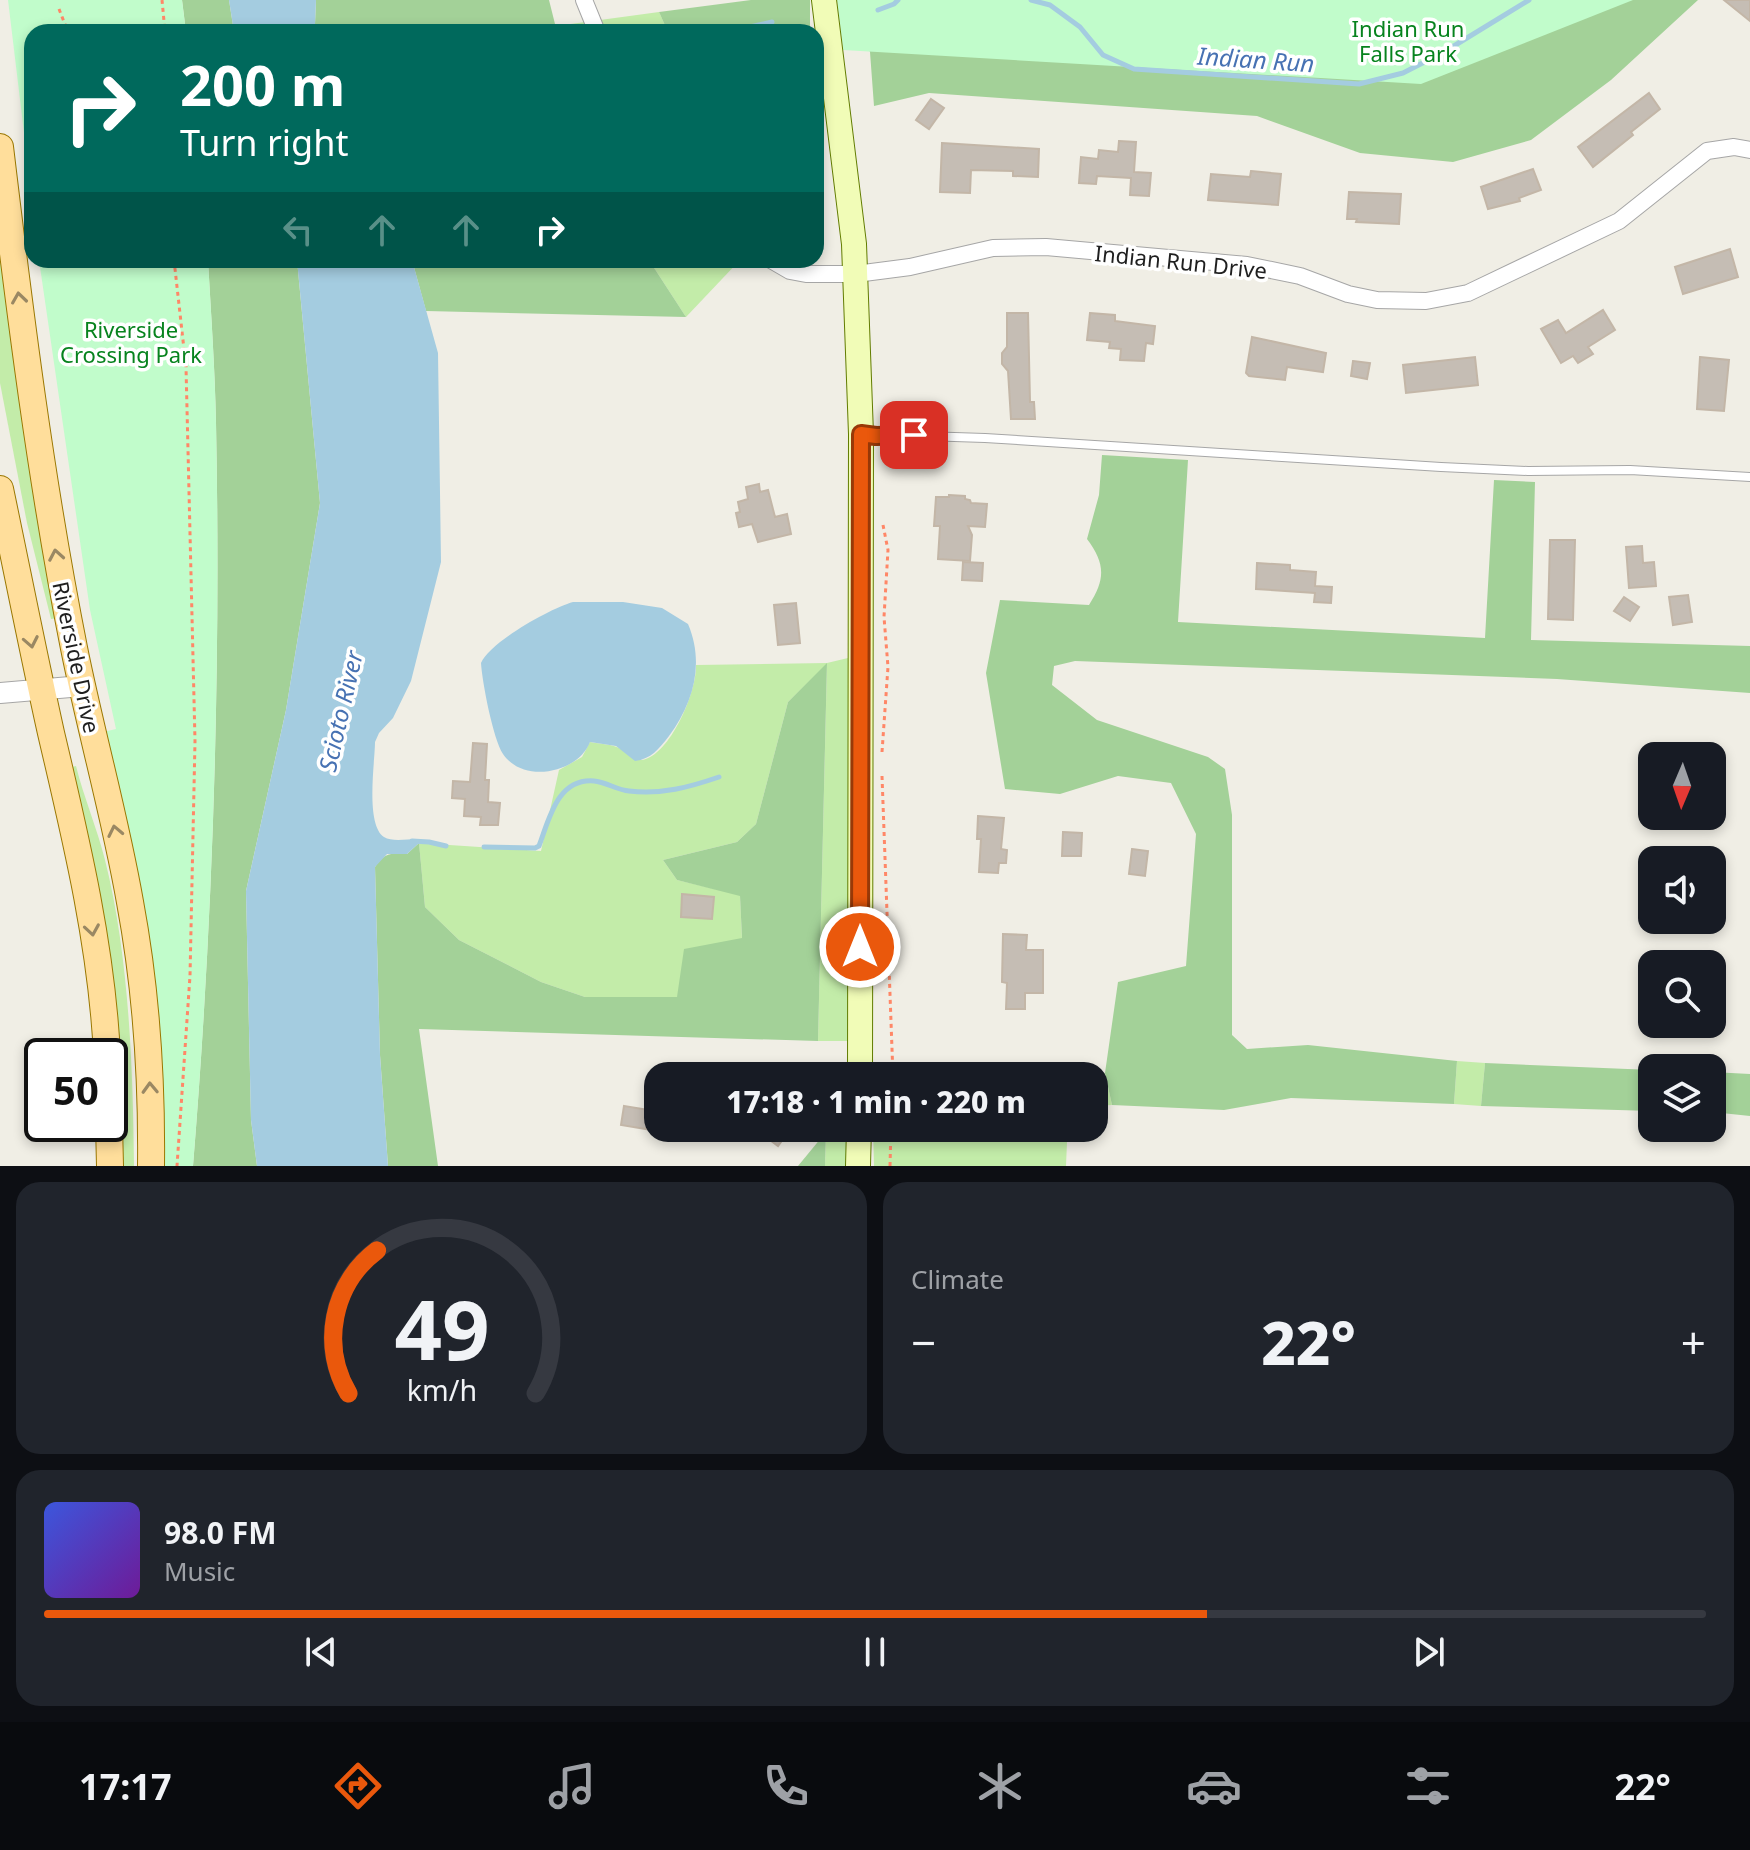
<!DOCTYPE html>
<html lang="en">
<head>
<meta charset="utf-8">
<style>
	:root { --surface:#171b24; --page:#20242c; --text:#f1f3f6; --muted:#9ea1a6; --line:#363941; --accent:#ea580c }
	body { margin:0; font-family:"Noto Sans",sans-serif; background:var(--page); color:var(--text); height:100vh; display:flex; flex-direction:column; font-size:30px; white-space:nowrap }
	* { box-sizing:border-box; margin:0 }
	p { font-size:26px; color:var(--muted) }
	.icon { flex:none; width:44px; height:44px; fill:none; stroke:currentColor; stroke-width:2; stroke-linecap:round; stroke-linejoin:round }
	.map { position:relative; height:1166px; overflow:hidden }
	.drawer { display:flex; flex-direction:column; gap:16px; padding:16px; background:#0d0f14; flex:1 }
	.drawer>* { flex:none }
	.banner { position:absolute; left:24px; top:24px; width:800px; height:244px; border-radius:24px; box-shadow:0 4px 12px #0003; background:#00695c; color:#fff; overflow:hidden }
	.needle { width:52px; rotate:182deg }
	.tools { position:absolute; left:1638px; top:742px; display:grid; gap:16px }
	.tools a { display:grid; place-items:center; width:88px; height:88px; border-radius:16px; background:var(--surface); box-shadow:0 4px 12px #0003; font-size:40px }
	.speed { position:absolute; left:24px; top:1038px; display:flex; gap:16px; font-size:40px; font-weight:700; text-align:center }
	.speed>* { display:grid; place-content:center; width:104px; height:104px; border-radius:50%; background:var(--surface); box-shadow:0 4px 12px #0003; line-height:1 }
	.speed .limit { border:4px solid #111; border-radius:12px; background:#fff; color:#111 }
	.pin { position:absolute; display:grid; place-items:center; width:68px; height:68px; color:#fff; margin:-34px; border-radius:16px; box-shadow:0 4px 12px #0006 }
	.me { position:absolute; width:88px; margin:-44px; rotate:0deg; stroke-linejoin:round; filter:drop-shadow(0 0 6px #0008) }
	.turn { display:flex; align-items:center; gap:28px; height:168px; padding:0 24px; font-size:36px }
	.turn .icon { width:104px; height:104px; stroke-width:2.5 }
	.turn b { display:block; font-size:56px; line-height:68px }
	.lanes { display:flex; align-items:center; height:76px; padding:0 24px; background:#0003; justify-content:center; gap:40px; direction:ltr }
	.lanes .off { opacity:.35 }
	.big { font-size:60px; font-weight:800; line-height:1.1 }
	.drawer .card { flex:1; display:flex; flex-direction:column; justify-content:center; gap:12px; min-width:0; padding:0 28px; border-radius:24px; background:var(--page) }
	.drawer .dial { align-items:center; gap:0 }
	.dial svg { height:208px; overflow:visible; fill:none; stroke:var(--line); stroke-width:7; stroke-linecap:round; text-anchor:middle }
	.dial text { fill:var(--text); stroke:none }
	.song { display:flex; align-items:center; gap:24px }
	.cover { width:96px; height:96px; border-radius:12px; background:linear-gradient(135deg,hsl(230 70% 55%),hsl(280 70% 35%)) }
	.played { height:8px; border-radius:4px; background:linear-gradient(90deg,var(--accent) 70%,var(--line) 70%) }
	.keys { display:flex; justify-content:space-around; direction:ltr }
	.heat { display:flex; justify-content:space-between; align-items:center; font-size:44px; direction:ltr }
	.drawer .tiles { flex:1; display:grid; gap:16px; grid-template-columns:1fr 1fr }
	.card:last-child { grid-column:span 2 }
	.trip { position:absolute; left:644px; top:1062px; width:464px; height:80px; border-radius:24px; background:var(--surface); box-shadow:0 4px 12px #0003; font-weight:800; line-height:80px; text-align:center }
	.tabs { display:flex; height:128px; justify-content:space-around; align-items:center; background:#090b0e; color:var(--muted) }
	.tabs .icon { width:56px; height:56px }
	.tabs .current { color:var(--accent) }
	.tabs b { font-size:36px; color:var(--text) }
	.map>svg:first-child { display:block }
	.grass { fill:#c3eca9 }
	.forest { fill:#a3d198 }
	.park { fill:#c1fccb }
	.water { fill:#a4cce0 }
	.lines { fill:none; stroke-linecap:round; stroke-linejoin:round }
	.stream { stroke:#a4cce0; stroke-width:5 }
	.building { fill:#c5bdb4; stroke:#c3b6a7; stroke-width:2 }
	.service-casing { stroke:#a6a6a6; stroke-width:10 }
	.minor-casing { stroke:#a6a6a6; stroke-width:18 }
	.tertiary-casing { stroke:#a6a6a6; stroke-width:22 }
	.secondary-casing { stroke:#627c00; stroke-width:26 }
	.primary-casing { stroke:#9a7700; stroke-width:28 }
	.path { stroke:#ff8767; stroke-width:3; stroke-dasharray:4 4; stroke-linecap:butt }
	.service { stroke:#fff; stroke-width:8 }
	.minor { stroke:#fff; stroke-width:16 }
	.tertiary { stroke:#fff; stroke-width:20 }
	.secondary { stroke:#f1fcb7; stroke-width:24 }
	.primary { stroke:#ffde9b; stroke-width:26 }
	.oneway { stroke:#9a8863 }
	.route-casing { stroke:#983908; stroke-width:20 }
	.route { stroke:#ea580c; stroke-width:14 }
	.labels { text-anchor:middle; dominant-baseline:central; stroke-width:7; stroke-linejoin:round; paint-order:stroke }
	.park-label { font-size:22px; fill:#07831e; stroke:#fff }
	.street-label { font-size:22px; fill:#1f1f1f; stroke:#fff }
	.water-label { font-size:24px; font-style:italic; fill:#4772b3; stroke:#fff }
</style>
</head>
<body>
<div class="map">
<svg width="1750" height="1166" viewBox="0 0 1750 1166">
	<rect width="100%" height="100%" fill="#f0eee5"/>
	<g class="grass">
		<polygon points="659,12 668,32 558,32 556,26"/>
		<polygon points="0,246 59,618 51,619 27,523 0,383"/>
		<polygon points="649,260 740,260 686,317"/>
		<path d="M848,658V1041H818L827,664L788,702L756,824L737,842L663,860L677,880L740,895L742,939L677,997H585L541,982L459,940L425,907L419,843L541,851L559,770L582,757L590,742C600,744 612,744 621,749C629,753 631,761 642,760C671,755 697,690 696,665L827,663Z"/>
		<path d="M76,766C84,798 97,828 105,860C129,955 133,1068 134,1166H118L115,1064L68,768Z"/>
		<polygon points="1457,1061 1485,1063 1481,1106 1454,1104"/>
		<polygon points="872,1066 1105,1073 1112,1105 1094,1106 1094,1076 873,1076"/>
		<polygon points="839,1128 848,1128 847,1166 825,1166 826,1132"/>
		<polygon points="873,1128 1077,1128 1067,1142 1066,1166 874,1166"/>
	</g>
	<g class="forest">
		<polygon points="182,0 229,0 234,32 186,32"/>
		<polygon points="316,0 549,0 557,32 320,32 315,24"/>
		<polygon points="751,0 810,0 810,32 668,32 659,12"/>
		<polygon points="842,0 1698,0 1611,80 1531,140 1453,162 1360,153 1257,116 929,93 874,106 870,52"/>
		<path d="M208,260H297L320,503L286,710L246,891L251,1120L257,1166H193C213,920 221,670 216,423C215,369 211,314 208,260Z"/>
		<polygon points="412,260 649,260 686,317 426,311"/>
		<path d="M1102,455L1188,460L1178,622L1485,638L1494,480L1535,482L1531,640L1750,646V693L1557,679L1075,661L1054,666L1052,685L1097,720L1208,757L1225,769L1232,815V1035L1247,1049L1308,1045L1457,1061L1454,1104L1291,1098L1224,1110L1112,1105L1105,1073L1118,982L1186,966L1196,834L1171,783L1118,776L1060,794L1005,789L986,673L1000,600L1089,605C1106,579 1105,563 1087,539L1099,495Z"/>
		<path d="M827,663L818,1041L419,1029L438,1166H388L380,1055L375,867C384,853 391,853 407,854L419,843L425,907L459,940L541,982L585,997H677L684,949L742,938L740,896L677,880L663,860L737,842L756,824L788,702Z"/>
		<polygon points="1485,1063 1652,1070 1652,1111 1481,1106"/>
		<polygon points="1712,1072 1750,1074 1750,1116 1712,1112"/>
		<polygon points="826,1132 825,1166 798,1166"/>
	</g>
	<g class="park">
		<polygon points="8,0 182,0 186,32 32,32 32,199"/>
		<polygon points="837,0 1633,0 1421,84 843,50"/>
		<path d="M39,260H208C211,314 215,369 216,423C221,670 213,920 193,1166H161L103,732L116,729L90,610Z"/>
	</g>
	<g class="water">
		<polygon points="229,0 316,0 315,24 320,32 234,32"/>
		<path d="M297,260H412L438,353L441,562L411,681L393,718L379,733L375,742C375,762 365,824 384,837C392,842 407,839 416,839L419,843L407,854H387L375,867L380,1055L388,1166H257L251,1120L246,891L286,710L320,503Z"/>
		<path d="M573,602H623L662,608L688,624C705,664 693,703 669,736C659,749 651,759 635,761L616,746L590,742C579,772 524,785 503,754C493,739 482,681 481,663C490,642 551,608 573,602Z"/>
	</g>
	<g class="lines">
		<g class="stream">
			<polyline points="1031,0 1050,5 1080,27 1103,55 1134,69 1359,84 1403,73 1444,52 1529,0"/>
			<polyline points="878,10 894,4 898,0"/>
			<polyline points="727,32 772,22"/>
			<polyline points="412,841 429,842 446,846"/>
			<path d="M484,847L535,848L539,846C549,820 557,778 594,781C606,782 617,790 629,791C661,795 690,787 719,777"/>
		</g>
	</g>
	<g class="building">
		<polygon points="1724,0 1750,0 1750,21"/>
		<polygon points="1649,93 1660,109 1631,132 1633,135 1593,167 1578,147"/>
		<polygon points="931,99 944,108 929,129 916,120"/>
		<polygon points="1119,141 1136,142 1134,172 1151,173 1149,196 1130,195 1131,178 1097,176 1096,184 1079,183 1081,157 1098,159 1099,150 1118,152"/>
		<polygon points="942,143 1039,149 1038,177 1013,176 1013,171 971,170 970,193 940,192"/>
		<polygon points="1533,169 1541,190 1519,198 1520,201 1488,209 1481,187"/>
		<polygon points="1251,171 1281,174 1278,205 1208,200 1211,174 1250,177"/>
		<polygon points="1349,192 1401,194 1399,224 1356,222 1357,219 1347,219"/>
		<polygon points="1730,249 1738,277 1683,294 1675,267"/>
		<polygon points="1603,310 1615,330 1588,347 1593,354 1578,363 1573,356 1561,363 1541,329 1558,320 1566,333"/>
		<polygon points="1007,313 1028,313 1030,402 1034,402 1035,419 1011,419 1008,371 1002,364 1002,353 1007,347"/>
		<polygon points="1090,313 1115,315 1115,321 1155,326 1153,344 1146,343 1144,361 1120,360 1121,349 1109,348 1110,342 1087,340"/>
		<polygon points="1252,337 1326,353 1323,372 1287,367 1285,380 1249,376 1246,373"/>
		<polygon points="1475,357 1478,385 1406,393 1403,365"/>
		<polygon points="1700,357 1729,360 1724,411 1697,409"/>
		<polygon points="1353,361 1370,363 1367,379 1351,376"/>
		<polygon points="759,484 760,492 768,490 775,517 787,514 791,534 758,542 752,524 739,527 736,513 740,512 738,502 748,499 746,487"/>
		<polygon points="949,495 965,496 965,499 970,500 971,503 987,504 985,527 968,526 972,535 970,561 938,559 940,526 934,526 936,497 949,497"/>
		<polygon points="1550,540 1575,540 1573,620 1548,619"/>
		<polygon points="1642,546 1643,563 1654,562 1656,586 1629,588 1626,547"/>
		<polygon points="963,562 983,563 982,581 962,580"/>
		<polygon points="1257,563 1290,565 1290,570 1316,572 1315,586 1332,587 1331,603 1314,602 1315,593 1256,589"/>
		<polygon points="1688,595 1692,622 1673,625 1669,597"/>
		<polygon points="1624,597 1639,607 1630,621 1614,611"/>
		<polygon points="796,603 800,643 778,645 774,605"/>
		<polygon points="473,743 487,744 485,780 489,780 488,802 500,803 498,825 480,825 481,817 464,816 465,799 452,798 453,781 470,782"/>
		<polygon points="978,816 1004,818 1001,849 1007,850 1006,863 999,863 998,873 979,872 981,839 977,839"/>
		<polygon points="1063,832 1082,833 1081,856 1062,856"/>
		<polygon points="1132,849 1148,851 1145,876 1129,874"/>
		<polygon points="682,894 714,897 712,919 681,917"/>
		<polygon points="1003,934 1027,935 1026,950 1043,950 1043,993 1025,993 1025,1009 1006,1009 1007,983 1002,982"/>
		<polygon points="624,1106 655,1111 652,1130 621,1125"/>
		<polygon points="754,1128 791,1128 778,1146"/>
	</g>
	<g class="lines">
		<defs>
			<polyline id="service" points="862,434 985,438 1441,467 1528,471 1630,470 1750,477"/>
			<g id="minor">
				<polyline points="584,0 597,32"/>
				<polyline points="771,260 790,271 806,274 856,274 910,267 993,248 1046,247 1247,265 1300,276 1348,294 1377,300 1426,301 1468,293 1619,221 1707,151 1734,147 1750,150"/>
			</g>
			<polyline id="tertiary" points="0,693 82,686"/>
			<g id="secondary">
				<polyline points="824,0 854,244 861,434 860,1076"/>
				<polyline points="858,1166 859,1128"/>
			</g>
			<g id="primary">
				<path d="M0,147C20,314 41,482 74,648C91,733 115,816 130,902C146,988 152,1078 151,1166"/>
				<path d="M0,489C17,570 33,652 51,733C76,839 102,947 107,1056"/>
				<polyline points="109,1124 110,1166"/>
			</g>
		</defs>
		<use href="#service" class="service-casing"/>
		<use href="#minor" class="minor-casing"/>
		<use href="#tertiary" class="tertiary-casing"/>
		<use href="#secondary" class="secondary-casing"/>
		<use href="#primary" class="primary-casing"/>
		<g class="path">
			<polyline points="162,0 165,32"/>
			<polyline points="59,9 68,32"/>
			<polyline points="174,260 186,367 195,741 190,976 177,1166"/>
			<polyline points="882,752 888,667 884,617 888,550 883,525"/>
			<polyline points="882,776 893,1076"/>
			<polyline points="890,1166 891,1128"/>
		</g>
		<use href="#service" class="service"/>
		<use href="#minor" class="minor"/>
		<use href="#tertiary" class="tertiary"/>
		<use href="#secondary" class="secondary"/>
		<use href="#primary" class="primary"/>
	</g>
	<defs><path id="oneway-chevron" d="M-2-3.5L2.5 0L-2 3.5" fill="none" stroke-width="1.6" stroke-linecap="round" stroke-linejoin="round" transform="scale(2)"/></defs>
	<g class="oneway">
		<use href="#oneway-chevron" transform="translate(19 298) rotate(-98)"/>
		<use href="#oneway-chevron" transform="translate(56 555) rotate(-100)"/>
		<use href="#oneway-chevron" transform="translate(31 642) rotate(79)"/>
		<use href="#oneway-chevron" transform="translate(115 831) rotate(-102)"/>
		<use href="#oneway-chevron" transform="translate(92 930) rotate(81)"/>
		<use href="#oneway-chevron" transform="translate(150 1088) rotate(-92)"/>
	</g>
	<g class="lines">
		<defs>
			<polyline id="route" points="860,947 861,434 876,436 914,435"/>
		</defs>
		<use href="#route" class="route-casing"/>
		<use href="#route" class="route"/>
	</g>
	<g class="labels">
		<g class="park-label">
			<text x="1408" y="28">Indian Run<tspan x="1408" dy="25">Falls Park</tspan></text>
			<text x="131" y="329">Riverside<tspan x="131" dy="25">Crossing Park</tspan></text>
		</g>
		<g class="street-label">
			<text transform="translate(1181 261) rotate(6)">Indian Run Drive</text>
			<text transform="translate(77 657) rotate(78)">Riverside Drive</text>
		</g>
		<g class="water-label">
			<text transform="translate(1256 59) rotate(4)">Indian Run</text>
			<text transform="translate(340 711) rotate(-77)">Scioto River</text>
		</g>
	</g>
</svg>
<div class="tools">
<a><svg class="needle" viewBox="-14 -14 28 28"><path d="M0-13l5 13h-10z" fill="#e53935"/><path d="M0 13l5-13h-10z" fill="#9ea1a6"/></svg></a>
<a><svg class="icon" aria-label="sound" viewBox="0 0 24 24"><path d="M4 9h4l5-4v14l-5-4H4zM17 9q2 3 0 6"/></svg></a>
<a><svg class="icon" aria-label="search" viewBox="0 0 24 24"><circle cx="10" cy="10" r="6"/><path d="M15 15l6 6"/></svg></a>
<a><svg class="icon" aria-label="layers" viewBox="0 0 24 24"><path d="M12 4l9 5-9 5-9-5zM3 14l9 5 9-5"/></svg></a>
</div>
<div class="speed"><div class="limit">50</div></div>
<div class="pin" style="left:914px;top:435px;background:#d93025"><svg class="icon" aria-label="arrive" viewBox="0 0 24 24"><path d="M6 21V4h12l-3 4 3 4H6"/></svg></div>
<svg class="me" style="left:860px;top:947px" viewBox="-20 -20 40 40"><circle r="17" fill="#ea580c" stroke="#fff" stroke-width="3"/><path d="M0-11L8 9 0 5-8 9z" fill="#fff"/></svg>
<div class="trip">17:18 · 1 min · 220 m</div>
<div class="banner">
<div class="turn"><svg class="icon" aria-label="right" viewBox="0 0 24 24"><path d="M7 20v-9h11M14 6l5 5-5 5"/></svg><div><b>200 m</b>Turn right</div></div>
<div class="lanes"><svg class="icon off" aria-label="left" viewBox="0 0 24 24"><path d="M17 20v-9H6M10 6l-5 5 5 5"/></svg><svg class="icon off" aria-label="ahead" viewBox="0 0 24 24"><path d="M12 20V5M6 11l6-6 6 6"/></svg><svg class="icon off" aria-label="ahead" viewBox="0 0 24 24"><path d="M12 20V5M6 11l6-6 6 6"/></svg><svg class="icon" aria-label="right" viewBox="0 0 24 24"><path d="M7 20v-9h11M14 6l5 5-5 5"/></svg></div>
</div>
</div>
<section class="drawer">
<div class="tiles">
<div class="card dial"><svg viewBox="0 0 100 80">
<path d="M14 69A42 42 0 1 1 86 69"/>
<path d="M14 69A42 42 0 0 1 25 14" stroke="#ea580c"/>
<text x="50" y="56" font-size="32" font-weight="700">49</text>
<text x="50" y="72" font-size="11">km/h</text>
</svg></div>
<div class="card"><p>Climate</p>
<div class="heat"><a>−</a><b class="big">22°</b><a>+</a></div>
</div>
<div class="card">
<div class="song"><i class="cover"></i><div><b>98.0 FM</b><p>Music</p></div></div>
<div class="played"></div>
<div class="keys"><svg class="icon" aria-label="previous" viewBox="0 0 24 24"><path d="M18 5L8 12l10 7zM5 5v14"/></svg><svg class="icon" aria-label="pause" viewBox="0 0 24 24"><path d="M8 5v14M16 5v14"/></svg><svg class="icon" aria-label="next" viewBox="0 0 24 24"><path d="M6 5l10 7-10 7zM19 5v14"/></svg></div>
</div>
</div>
</section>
<nav class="tabs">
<b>17:17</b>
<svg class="icon current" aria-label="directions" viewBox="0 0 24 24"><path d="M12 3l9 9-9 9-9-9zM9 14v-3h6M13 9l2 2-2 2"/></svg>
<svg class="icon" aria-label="music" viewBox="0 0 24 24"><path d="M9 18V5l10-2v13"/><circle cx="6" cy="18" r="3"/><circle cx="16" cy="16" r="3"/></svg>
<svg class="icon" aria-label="phone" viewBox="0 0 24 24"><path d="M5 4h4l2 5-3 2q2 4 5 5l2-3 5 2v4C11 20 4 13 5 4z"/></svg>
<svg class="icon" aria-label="climate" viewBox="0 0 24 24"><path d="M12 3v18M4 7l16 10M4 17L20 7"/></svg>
<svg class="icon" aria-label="car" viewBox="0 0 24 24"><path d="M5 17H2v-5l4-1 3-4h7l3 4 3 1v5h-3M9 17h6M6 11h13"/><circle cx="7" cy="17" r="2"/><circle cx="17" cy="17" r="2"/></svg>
<svg class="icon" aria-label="filters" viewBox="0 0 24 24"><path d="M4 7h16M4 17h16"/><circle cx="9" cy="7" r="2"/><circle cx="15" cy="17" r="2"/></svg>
<b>22°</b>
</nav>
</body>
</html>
